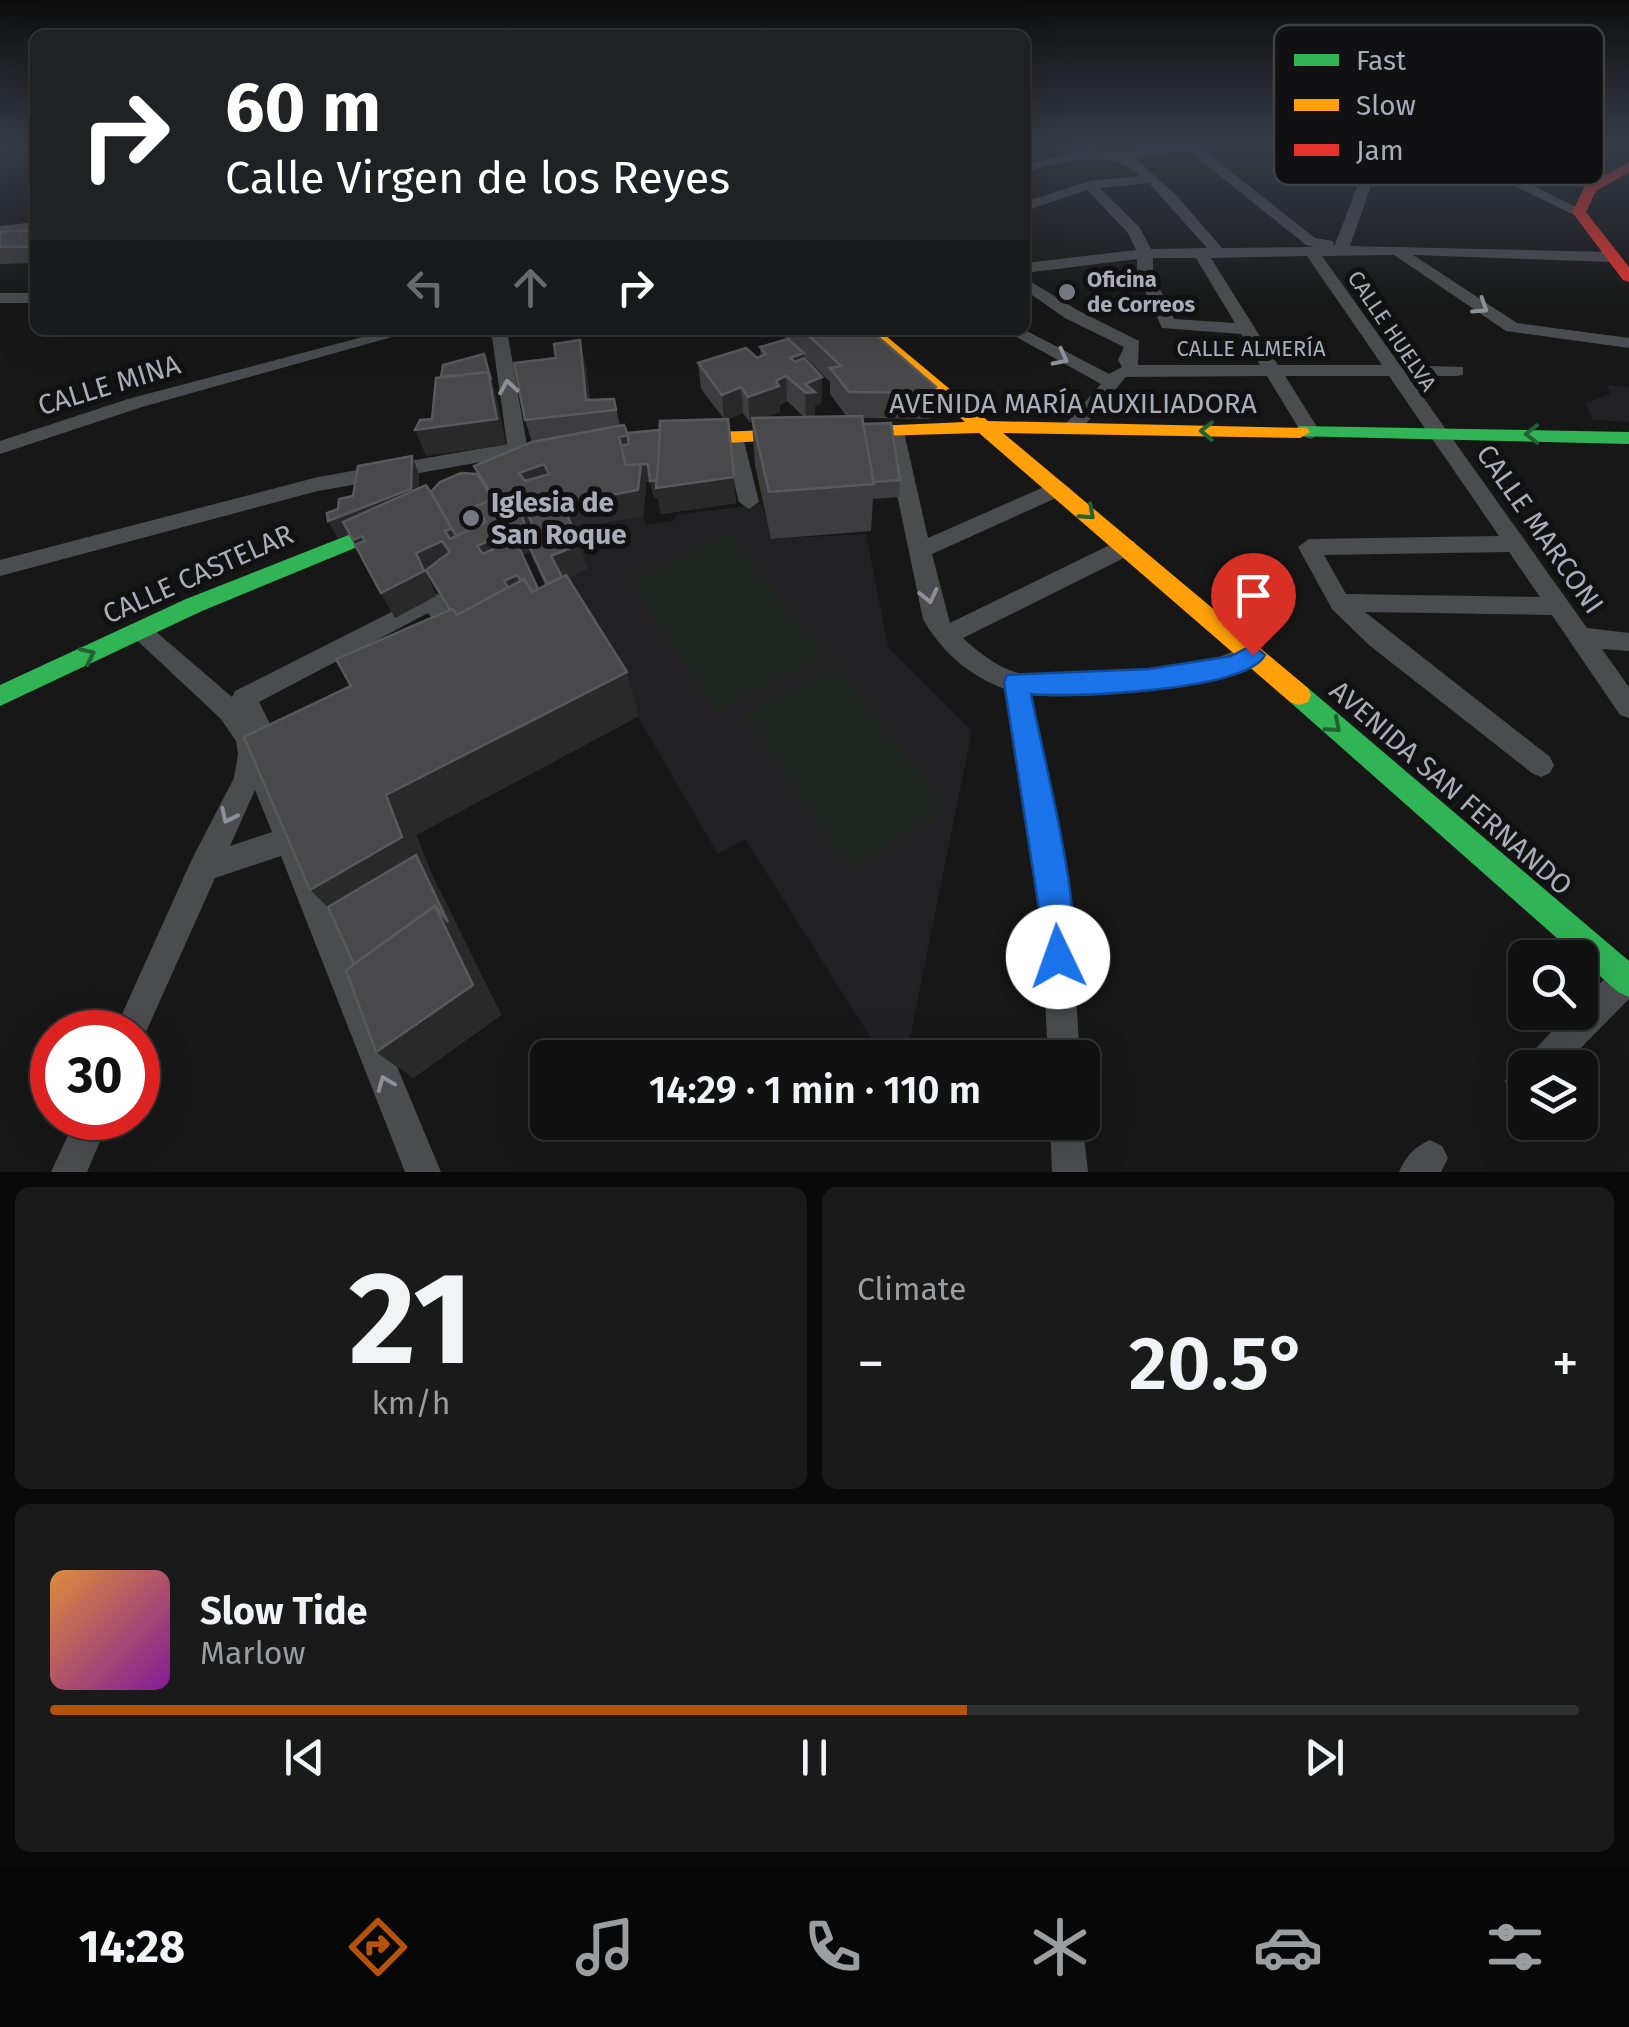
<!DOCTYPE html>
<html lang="en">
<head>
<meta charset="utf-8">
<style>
	:root { --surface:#111; --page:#1a1a1a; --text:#f1f3f6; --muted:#9c9d9f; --line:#303131; --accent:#b45309 }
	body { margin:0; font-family:"Fira Sans",sans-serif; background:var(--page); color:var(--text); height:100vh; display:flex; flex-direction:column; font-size:38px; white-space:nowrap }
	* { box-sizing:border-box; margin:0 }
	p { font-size:32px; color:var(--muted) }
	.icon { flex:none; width:55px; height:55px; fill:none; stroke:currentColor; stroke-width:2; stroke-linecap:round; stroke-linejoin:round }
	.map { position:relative; height:1172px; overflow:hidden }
	.drawer { display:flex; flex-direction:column; gap:15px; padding:15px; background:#090909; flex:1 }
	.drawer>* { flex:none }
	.hud { position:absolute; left:30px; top:30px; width:1000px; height:305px; border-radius:15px; box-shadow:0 10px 40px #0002,0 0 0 2px var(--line); background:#202124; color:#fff; overflow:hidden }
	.buttons { position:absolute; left:1508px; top:940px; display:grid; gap:20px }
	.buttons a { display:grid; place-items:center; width:90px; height:90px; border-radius:15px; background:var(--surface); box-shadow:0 10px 40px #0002,0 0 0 2px var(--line); font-size:50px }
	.speed { position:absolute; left:30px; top:1010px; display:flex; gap:20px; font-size:50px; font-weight:700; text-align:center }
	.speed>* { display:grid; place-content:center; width:130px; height:130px; border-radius:50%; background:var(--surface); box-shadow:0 10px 40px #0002,0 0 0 2px var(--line); line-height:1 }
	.speed .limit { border:15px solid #d22; background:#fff; color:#111 }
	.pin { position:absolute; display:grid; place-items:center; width:85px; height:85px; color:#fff; margin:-102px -42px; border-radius:50% 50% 50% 0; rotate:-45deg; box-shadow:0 0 10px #0007 }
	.pin .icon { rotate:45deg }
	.me { position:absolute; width:110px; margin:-55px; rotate:357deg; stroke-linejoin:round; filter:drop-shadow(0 0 8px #0008) }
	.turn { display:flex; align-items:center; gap:35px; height:210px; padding:0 30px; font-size:45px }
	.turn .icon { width:130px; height:130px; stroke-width:2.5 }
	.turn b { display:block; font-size:70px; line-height:85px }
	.lanes { display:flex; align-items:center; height:95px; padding:0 30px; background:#0003; justify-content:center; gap:50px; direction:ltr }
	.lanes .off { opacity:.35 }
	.big { font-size:75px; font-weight:600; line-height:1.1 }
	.drawer .widget { flex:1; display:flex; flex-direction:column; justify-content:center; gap:15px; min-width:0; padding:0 35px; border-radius:15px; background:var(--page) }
	.drawer .dial { align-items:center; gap:0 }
	.dial b { font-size:130px; line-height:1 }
	.song { display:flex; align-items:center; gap:30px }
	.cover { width:120px; height:120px; border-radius:15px; background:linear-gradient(135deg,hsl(30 70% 55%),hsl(290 70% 35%)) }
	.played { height:10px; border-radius:5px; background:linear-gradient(90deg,var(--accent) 60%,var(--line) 60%) }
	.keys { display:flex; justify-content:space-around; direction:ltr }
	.heat { display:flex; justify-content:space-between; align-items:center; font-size:55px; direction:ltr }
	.drawer .tiles { flex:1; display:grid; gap:15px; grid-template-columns:1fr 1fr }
	.widget:last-child { grid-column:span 2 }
	.trip { position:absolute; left:530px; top:1040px; width:570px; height:100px; border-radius:15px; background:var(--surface); box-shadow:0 10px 40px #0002,0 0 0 2px var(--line); font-weight:600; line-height:100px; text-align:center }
	.menu { display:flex; height:160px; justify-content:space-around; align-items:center; background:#070707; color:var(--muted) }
	.menu .icon { width:70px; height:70px }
	.menu .current { color:var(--accent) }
	.menu b { font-size:45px; color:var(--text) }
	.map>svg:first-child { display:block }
	.built { fill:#212123 }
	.green { fill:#1d241e }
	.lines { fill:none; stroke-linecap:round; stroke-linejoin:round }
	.street { fill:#4b4c50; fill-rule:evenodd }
	.fast { fill:#30b455; fill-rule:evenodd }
	.slow { fill:#ff9f0a; fill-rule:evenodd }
	.jam { fill:#e5322d; fill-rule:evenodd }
	.wall { fill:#3d3d3f; fill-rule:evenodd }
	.shaded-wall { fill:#29292a }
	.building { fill:#49494c; stroke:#58595d; stroke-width:2.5; fill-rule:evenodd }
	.oneway { stroke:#8c9099 }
	.oneway2 { stroke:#206234 }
	.route { fill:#1a73e8; stroke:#114b97; stroke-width:2.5 }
	.poi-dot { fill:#757880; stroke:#111113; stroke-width:4 }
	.labels { text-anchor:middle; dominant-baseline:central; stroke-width:10; stroke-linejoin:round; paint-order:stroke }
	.far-poi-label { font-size:22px; font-weight:bold; fill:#a8adb8; stroke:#111113; text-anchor:start }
	.far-street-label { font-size:22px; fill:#a8adb8; stroke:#111113 }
	.street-label { font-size:28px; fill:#a8adb8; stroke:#111113 }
	.poi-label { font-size:28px; font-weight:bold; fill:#a8adb8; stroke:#111113; text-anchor:start }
	.key { fill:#111113; stroke:#3e4045; stroke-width:2.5 }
	.key-label { font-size:28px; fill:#a8adb8 }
</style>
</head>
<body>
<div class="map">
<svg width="1629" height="1172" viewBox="0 0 1629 1172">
	<rect width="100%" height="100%" fill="#171717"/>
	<g class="built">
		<polygon points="1606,385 1629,387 1629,422 1593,420 1585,403 1611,394"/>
		<polygon points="762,504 772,539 866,534 888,647 972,731 906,1057 883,1057 745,839 718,854 559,582 587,569 575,530 643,516 646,525 674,521 676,515"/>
	</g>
	<g class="green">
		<polygon points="730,534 826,656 718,711 630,578"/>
		<polygon points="836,666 943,801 941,814 846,870 743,714"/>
	</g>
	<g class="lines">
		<g class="street">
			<path d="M1181,143H1195L1315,238L1333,241L1334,247L1362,174L1391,166L1359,143H1374L1404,162L1444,150L1437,145L1449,143L1586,212L1574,215L1454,156L1373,180L1350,246L1612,252L1620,257L1612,262L1413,255L1517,323L1629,338V348L1506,331L1394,255L1322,256L1400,365L1463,367V375L1457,376H1408L1587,628L1629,633V651L1602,649L1629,687V718L1620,715L1552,615L1365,612L1550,757L1554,765L1550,773L1541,777L1532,773L1369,645L1332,609L1298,547L1309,539L1499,536L1389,376H1285L1321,433L1311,439L1304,437L1267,376L1126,377L1077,434H1063L1060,430L1101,384L1004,330H1025L1109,374L1122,367L1118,360L1124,347L1065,318L1025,290V278L1077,310L1139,341L1138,365H1260L1241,334L1162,328L1137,274V259L1025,273V263L1136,250L1128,233L1087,190L1025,211V202L1089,181L1141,176C1106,146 1065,162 1025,172V164L1083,151L1122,152ZM1188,150L1306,245L1314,247L1222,248L1176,195L1135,158ZM1149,183L1207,248L1151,249L1140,228L1100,188ZM1307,256L1382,365H1278L1211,258ZM1153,258H1196L1235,323L1174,319L1153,274ZM1509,552L1540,597L1346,594L1324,555Z"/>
			<polygon points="35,222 35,230 0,234 0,226"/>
			<rect x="0" y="293" width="35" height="10"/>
			<polygon points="389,330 417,330 142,407 0,454 0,441 128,399"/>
			<polygon points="491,330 507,330 530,463 527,468 513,468 509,457 318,491 0,576 0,560 318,477 507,444"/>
			<path d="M894,426L904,432L928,538L1053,483L1060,481L1070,488L1067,493L932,554L950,623L1118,541H1134L1137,547L1134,553L963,638C978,652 996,666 1015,672C1062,686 1161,672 1210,660C1226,656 1246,643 1261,648L1265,655C1247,690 1070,700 1031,695L1070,901L1080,1058H1048L1040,901L1005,689C969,676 941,651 923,619L884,432Z"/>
			<polygon points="733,431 743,437 759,502 749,509 739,502 723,437"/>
			<path d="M431,592L439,595L482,648L486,655L482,662L280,761L271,764L264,762L263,765L272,769L276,777L441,1172H405L281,856L215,878L141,1043L138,1045V1032H114L192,859L234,778L238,754L236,741L221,719L127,631L131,624H147L232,697L235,691ZM428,613L458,652L277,738L259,702ZM255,790L272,832L230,846Z"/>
			<polygon points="1629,961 1629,999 1561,1068 1525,1068 1525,1096 1510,1093 1505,1081 1510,1069 1522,1063 1570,1012 1580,1012 1580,1003 1618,966"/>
			<polygon points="76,1118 110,1118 87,1172 51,1172"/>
			<polygon points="1082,1118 1088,1172 1052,1172 1050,1122 1082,1122"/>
			<path d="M1430,1140L1442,1146L1448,1158L1441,1172H1399C1406,1156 1414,1147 1430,1140Z"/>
		</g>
		<g class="fast">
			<polygon points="1300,426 1629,432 1629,444 1293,436 1290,432"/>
			<polygon points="394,517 405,524 401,529 202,611 0,706 0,685 186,599"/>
			<polygon points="1299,685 1308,688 1629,961 1629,997 1618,992 1290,702 1287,695 1290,688"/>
		</g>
		<g class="slow">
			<polygon points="861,330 879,330 988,421 1307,428 1310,432 1300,438 1003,433 1308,688 1311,695 1308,702 1299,705 1290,702 979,433 844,437 844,429 851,427 965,422"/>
			<polygon points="797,429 804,431 804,439 687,445 677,439 687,433"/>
		</g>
		<polygon class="jam" points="1629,162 1629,172 1596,191 1586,212 1629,267 1629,282 1623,280 1572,212 1585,186"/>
	</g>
	<g class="wall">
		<polygon points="35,230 35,263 0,264 0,232"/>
		<path d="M777,330H870L936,387L933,413L929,419L862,418L863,424L900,480L899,497L873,499L871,531L771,539L755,465L752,422L750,423L743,413L728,419L736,503L661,514L658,498H654L650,481L645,482L646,489L643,516L573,529L587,569L568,578L639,716L416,835L432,875L501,1015L413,1078L354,964L351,686L448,611L430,578L428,579L436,596L395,618L349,534L338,538V509L412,456L419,474V488L431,492L477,474L474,466L532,442L525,420L586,366L590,400L614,399L620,426L627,433L660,430L724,419L701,389L698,363L757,358L761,357L760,347L787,339ZM804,356L830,382V394L847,417H815V406L821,403L822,377L804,359ZM787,401L804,417L763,418L780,412V405ZM530,552L545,585L538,589L522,555Z"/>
	</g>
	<g class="shaded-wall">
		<polygon points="580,340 586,366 591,413 586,400"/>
		<polygon points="804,353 804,378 790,358"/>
		<polygon points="484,354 497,398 506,445 426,456 415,430 497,419"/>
		<polygon points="786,376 787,401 780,405 780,412 750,423 748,397"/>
		<polygon points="822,377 821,403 815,406 815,417 806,419 805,384"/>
		<polygon points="741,387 743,413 724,420 722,395"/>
		<polygon points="936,387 933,413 929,419 932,393"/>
		<polygon points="628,435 633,461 625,463 619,437"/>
		<polygon points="412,456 419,474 419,506 338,538 328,521"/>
		<polygon points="544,464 551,490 528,499 519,473"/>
		<polygon points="648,464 651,481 645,482 646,489 643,516 569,530 562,504 626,466"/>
		<polygon points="734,477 736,503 661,514 658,498 654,498 650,481"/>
		<polygon points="527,512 536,537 525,537 530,552 520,556 511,530 521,514"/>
		<polygon points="453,528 495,538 505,563 456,557 445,531"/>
		<polygon points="362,536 376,562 367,566 353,540"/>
		<polygon points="442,541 454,566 426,570 436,596 395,618 381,593 416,553"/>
		<polygon points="580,544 587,569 559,582 551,556"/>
		<polygon points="517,575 527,600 514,607 504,581"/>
		<polygon points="627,672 639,716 416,835 432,875 501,1015 413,1078 376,1052 435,906 427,878 348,926 310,890 386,795"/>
	</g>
	<g class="building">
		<polygon points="35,230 35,247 0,247 0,232"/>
		<polygon points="803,330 870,330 936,387 932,393 849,392 830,368 841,366"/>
		<polygon points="788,339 804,353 790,358 795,362 804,358 822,377 805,384 815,392 806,393 786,376 776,381 779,386 748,397 741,387 722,395 698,363 746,348 757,358 766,354 760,347"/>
		<polygon points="580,340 586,400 614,399 616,410 525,420 514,363 556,358 554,344"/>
		<polygon points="484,354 491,380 488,372 441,377 443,365"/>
		<polygon points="488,372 497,419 415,430 420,420 432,419 436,378"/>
		<polygon points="862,416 874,484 769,492 752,418"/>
		<polygon points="728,419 734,477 656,488 660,421"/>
		<polygon points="891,423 900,480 874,482 863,424"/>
		<path d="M624,425L628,435L619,437L626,465L641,463L638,490L562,504L580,544L551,556L562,577L547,584L525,537L536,533L527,512L521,514L525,525L511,530L538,589L532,592L524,579L521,581L517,575L504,581L509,588L457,615L452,609L450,610L426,570L450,552L442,541L416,553L424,571L381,593L355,545L365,541L362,536L353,540L343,522L426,485L453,528L445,531L450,539L486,522L476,506L495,499L474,466L532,442ZM544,464L549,474L525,481L519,473ZM495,538L500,546L483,554L477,546Z"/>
		<polygon points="660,430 657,480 650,481 648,464 626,465 621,446 629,444 627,433"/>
		<polygon points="412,456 411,489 328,521 327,513 338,509 339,499 353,496 358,466"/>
		<polygon points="461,473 477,474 493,499 476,506 484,522 456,536 431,492 440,482"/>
		<polygon points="566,575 627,672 386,795 402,837 310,890 244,737 351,686 336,659 452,609 457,615 524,579 532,592"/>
		<polygon points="416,855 448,922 435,906 354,964 328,907"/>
		<polygon points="435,906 473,985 376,1052 346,970"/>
	</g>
	<defs><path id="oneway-chevron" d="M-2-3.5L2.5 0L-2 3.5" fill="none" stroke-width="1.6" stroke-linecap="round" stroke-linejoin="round" transform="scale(2.5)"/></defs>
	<g class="oneway">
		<use href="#oneway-chevron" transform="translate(1481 307) rotate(33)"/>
		<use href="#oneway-chevron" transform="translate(1061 358) rotate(27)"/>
		<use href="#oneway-chevron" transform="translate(508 387) rotate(-99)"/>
		<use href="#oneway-chevron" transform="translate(929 596) rotate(77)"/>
		<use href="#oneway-chevron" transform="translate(228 816) rotate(116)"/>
		<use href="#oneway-chevron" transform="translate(385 1083) rotate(-112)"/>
	</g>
	<g class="oneway2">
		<use href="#oneway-chevron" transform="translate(1207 431) rotate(-179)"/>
		<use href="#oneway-chevron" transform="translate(1532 434) rotate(-180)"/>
		<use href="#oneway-chevron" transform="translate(1088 513) rotate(42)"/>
		<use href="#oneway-chevron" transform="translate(88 655) rotate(-25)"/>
		<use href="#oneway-chevron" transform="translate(1334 726) rotate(41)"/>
	</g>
	<linearGradient id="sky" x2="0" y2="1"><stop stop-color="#0d0d0d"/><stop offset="0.47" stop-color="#363c47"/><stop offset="1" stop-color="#363c47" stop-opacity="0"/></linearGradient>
	<rect width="1629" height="307" fill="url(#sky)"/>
	<path class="route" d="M1253,645L1265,655C1247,691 1071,698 1031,694C1041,749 1088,924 1069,968L1058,973L1048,968L1004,682L1007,675L1149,669L1231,656Z"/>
	<g class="poi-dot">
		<circle cx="1067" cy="292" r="10"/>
		<circle cx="471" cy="518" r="10"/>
	</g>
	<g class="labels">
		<g class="far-poi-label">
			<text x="1087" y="279">Oficina<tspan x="1087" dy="25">de Correos</tspan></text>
		</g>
		<g class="far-street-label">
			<text transform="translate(1392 331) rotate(56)">CALLE HUELVA</text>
			<text x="1251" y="348">CALLE ALMERÍA</text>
		</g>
		<g class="street-label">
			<text transform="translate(109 385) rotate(-17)">CALLE MINA</text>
			<text x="1073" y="403">AVENIDA MARÍA AUXILIADORA</text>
			<text transform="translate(1540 529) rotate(55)">CALLE MARCONI</text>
			<text transform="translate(198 574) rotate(-24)">CALLE CASTELAR</text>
			<text transform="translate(1451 788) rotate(41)">AVENIDA SAN FERNANDO</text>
		</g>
		<g class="poi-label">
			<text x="491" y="502">Iglesia de<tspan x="491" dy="32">San Roque</tspan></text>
		</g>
	</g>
	<rect x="1274" y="25" width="330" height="160" rx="15" class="key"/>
	<rect x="1294" y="54" width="45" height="12" fill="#30b455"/>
	<rect x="1294" y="99" width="45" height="12" fill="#ff9f0a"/>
	<rect x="1294" y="144" width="45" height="12" fill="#e5322d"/>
	<g class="key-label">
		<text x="1356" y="70">Fast</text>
		<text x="1356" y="115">Slow</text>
		<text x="1356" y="160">Jam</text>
	</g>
</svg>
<div class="buttons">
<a><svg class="icon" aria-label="search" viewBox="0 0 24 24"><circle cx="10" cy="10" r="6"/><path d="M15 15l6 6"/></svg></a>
<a><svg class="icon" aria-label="layers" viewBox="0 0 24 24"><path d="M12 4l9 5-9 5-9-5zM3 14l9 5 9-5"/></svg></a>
</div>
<div class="speed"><div class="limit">30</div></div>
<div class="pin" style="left:1253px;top:655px;background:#d93025"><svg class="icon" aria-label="arrive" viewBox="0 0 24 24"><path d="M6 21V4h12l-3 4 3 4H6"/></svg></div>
<svg class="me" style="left:1058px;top:957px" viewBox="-20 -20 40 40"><circle r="19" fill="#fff"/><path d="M0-13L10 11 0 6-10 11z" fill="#1a73e8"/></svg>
<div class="trip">14:29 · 1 min · 110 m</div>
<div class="hud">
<div class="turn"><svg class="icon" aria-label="right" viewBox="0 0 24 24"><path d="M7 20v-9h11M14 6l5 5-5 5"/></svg><div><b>60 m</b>Calle Virgen de los Reyes</div></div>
<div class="lanes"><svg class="icon off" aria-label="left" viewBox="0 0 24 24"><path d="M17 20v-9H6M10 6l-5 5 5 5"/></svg><svg class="icon off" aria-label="ahead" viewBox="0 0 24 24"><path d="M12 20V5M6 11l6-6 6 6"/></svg><svg class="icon" aria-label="right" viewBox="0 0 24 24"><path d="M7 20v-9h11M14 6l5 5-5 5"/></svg></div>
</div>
</div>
<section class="drawer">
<div class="tiles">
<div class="widget dial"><b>21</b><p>km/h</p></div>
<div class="widget"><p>Climate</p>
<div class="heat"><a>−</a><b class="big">20.5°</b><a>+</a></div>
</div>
<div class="widget">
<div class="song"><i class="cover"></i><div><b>Slow Tide</b><p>Marlow</p></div></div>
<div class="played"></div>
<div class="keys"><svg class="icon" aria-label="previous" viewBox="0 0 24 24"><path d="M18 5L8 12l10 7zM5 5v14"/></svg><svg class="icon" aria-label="pause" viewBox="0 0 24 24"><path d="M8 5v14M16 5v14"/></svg><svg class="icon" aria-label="next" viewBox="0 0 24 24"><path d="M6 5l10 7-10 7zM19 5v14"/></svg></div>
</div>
</div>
</section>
<nav class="menu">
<b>14:28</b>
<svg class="icon current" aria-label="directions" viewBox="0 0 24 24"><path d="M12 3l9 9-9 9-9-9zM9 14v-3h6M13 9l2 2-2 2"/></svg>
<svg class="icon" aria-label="music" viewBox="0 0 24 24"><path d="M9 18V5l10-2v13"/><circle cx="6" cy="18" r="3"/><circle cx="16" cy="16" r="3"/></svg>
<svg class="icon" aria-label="phone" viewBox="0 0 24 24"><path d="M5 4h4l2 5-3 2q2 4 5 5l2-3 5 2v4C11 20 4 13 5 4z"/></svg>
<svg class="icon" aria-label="climate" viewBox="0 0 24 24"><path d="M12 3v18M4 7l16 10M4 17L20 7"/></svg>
<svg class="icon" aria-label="car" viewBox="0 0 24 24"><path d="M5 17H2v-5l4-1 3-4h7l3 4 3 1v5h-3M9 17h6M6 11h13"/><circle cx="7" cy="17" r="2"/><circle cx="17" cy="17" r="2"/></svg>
<svg class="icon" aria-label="filters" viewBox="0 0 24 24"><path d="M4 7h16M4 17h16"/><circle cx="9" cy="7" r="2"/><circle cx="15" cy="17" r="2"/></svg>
</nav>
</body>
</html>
